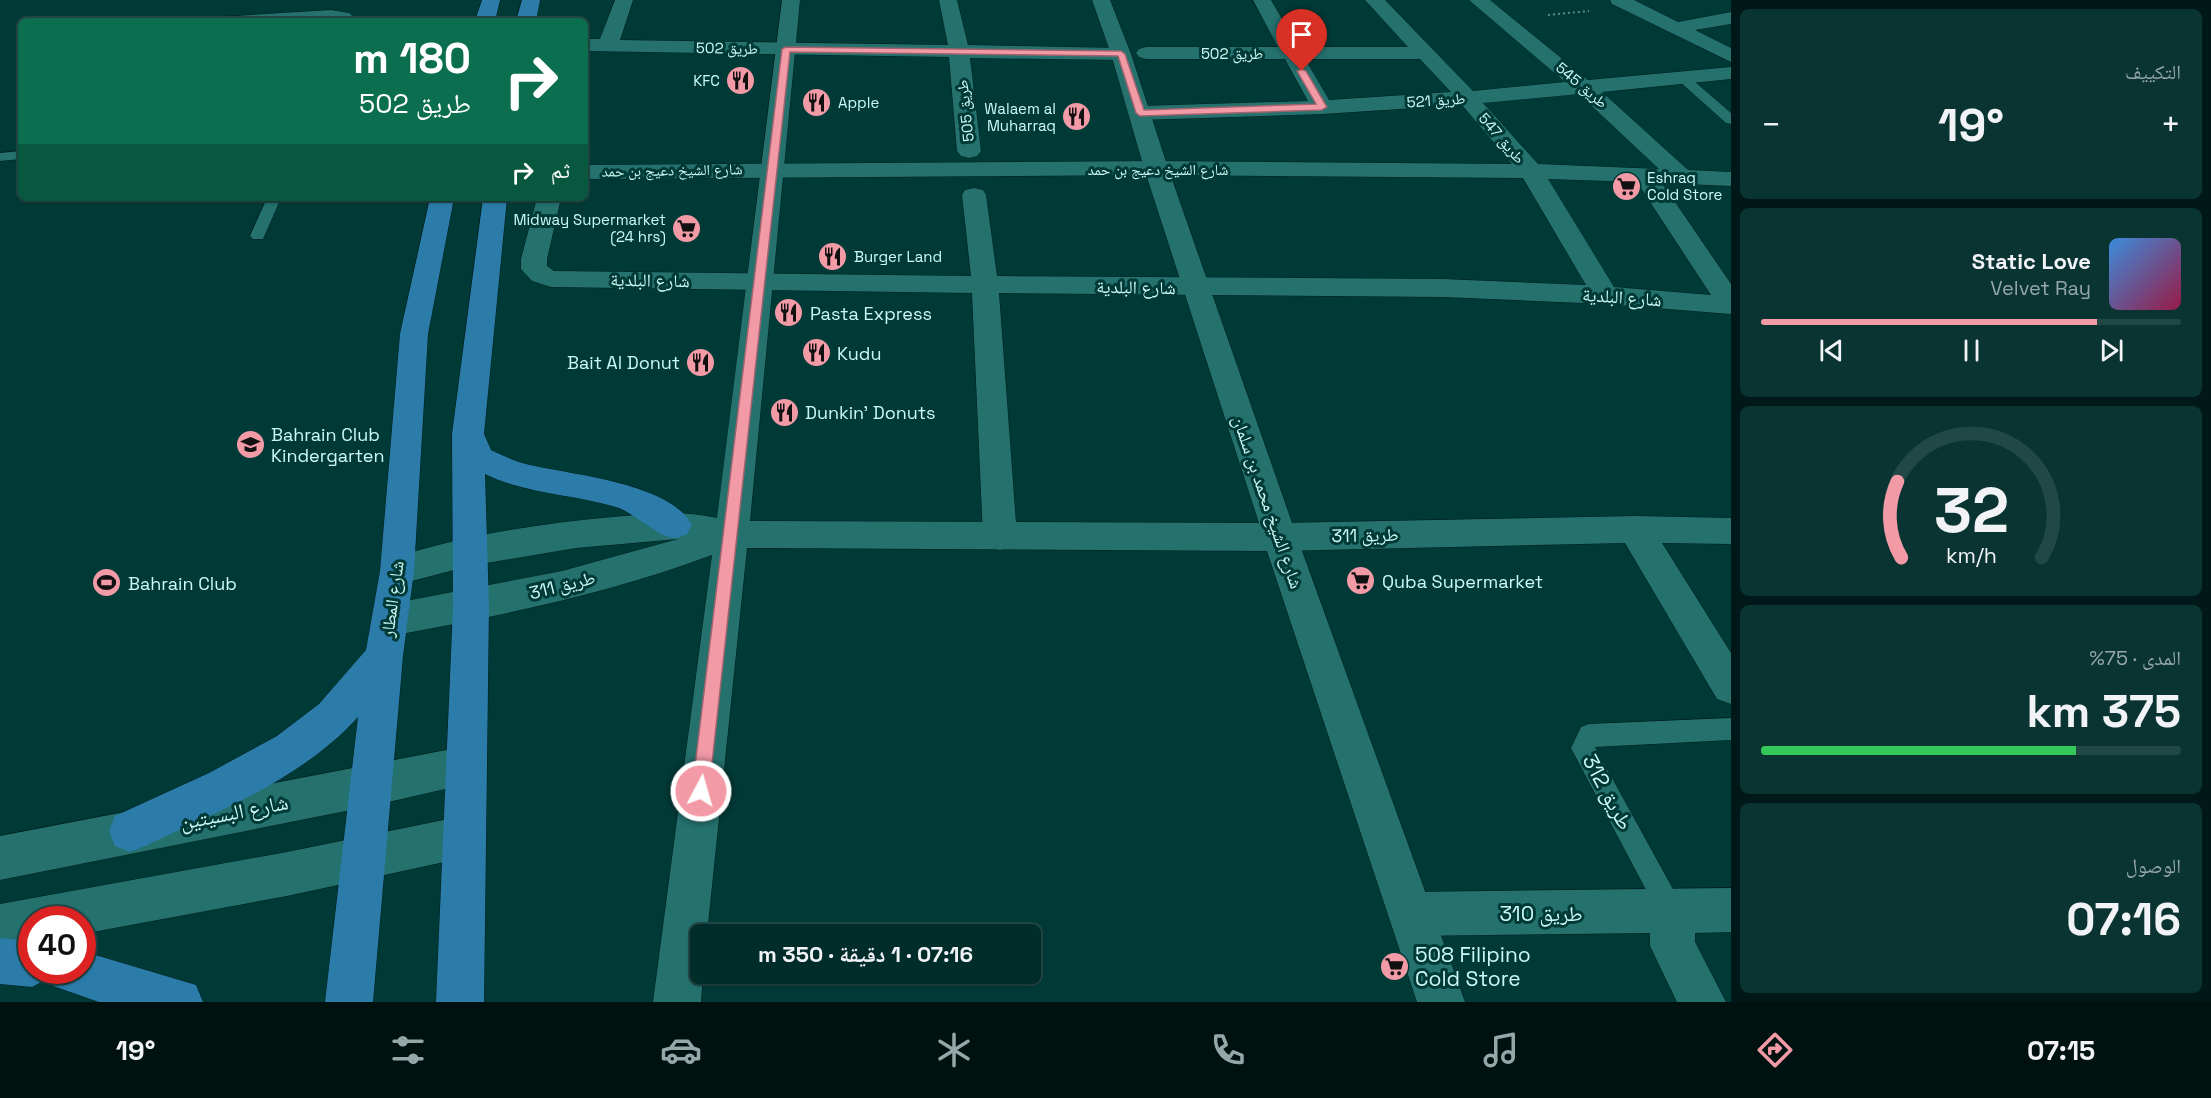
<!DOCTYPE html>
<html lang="ar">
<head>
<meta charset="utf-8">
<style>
	:root { --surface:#002c29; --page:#0a3431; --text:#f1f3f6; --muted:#95a7a8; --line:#224846; --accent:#f39aa7 }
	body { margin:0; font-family:"Space Grotesk","Noto Naskh Arabic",sans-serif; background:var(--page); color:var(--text); direction:rtl; height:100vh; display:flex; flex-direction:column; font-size:22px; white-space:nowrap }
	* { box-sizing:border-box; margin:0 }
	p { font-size:20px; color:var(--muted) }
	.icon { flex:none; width:33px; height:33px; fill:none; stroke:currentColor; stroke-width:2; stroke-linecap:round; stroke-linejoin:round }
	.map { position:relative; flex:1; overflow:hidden; direction:ltr }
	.panel { display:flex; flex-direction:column; gap:9px; padding:9px; background:#001817; width:480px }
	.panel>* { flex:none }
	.banner { position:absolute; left:18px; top:18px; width:570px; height:183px; border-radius:9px; box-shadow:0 2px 4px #0004,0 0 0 2px var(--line); direction:rtl; background:#0b6e4f; color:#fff; overflow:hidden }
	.speed { position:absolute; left:18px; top:906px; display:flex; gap:12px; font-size:30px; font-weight:700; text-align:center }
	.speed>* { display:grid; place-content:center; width:78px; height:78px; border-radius:50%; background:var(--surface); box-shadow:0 2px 4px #0004,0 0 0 2px var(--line); line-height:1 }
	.speed .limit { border:9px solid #d22; background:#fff; color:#111 }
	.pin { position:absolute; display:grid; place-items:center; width:51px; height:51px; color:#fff; margin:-62px -26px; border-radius:50% 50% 50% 0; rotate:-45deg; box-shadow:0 0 6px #0007 }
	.pin .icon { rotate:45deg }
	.me { position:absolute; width:66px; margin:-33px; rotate:6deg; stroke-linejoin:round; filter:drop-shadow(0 0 4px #0008) }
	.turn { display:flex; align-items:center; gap:21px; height:126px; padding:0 18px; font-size:27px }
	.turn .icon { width:78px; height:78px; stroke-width:2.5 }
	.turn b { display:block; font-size:42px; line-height:51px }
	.then { display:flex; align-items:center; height:57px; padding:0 18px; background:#0003; gap:12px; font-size:22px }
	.big { font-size:45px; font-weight:700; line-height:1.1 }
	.panel .card { flex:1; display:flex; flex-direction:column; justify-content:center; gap:9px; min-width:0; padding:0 21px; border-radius:9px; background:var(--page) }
	.panel .dial { align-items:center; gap:0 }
	.dial svg { height:156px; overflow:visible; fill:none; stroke:var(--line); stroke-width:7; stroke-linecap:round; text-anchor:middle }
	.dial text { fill:var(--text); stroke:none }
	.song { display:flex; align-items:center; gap:18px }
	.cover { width:72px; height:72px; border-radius:9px; background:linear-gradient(135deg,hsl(210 70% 55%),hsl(340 70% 35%)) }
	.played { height:6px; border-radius:3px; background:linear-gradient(90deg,var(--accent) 80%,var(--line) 80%) }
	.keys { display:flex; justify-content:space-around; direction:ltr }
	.heat { display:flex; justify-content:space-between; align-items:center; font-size:33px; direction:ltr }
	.charge { height:9px; border-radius:4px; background:linear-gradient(90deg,#34c759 75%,var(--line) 0) }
	.trip { position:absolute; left:690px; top:924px; width:351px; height:60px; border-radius:9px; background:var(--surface); box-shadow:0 2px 4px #0004,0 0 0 2px var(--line); font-weight:700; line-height:60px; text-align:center; direction:rtl }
	.tab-bar { display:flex; height:96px; justify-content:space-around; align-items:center; background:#001210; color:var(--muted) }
	.tab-bar .icon { width:42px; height:42px }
	.tab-bar .current { color:var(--accent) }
	.tab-bar b { font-size:27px; color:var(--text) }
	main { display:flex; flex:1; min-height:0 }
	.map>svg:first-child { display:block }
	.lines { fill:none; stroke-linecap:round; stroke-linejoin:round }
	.service-casing { stroke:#001e1d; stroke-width:1 }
	.minor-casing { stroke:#001e1d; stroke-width:1 }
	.tertiary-casing { stroke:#001e1d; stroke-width:1 }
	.primary-casing { stroke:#001e1d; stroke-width:1 }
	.path { stroke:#578c88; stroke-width:2; stroke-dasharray:2 3; stroke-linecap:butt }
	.service { fill:#24716e; fill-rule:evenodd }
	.minor { fill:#24716e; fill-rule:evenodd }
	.tertiary { fill:#24716e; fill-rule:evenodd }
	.primary { fill:#2c7caa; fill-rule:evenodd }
	.route { fill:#f39aa7; stroke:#9e646d; stroke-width:1.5 }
	.labels { text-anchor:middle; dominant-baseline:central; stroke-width:6; stroke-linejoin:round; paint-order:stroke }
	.far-street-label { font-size:15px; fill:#ccf9f5; stroke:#003a37 }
	.far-poi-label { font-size:15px; fill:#ccf9f5; stroke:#003a37; text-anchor:end }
	.street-label { font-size:18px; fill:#ccf9f5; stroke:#003a37 }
	.poi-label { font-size:18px; fill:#ccf9f5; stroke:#003a37; text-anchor:start }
	.near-street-label { font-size:21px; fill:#ccf9f5; stroke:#003a37 }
	.near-poi-label { font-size:21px; fill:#ccf9f5; stroke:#003a37; text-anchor:start }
</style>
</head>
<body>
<main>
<section class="panel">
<div class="card"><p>التكييف</p>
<div class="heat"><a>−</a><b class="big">19°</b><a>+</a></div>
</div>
<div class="card">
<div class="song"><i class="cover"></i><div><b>Static Love</b><p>Velvet Ray</p></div></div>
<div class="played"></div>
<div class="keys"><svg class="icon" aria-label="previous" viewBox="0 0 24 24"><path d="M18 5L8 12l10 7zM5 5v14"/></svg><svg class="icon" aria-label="pause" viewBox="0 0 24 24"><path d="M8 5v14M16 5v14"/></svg><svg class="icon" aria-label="next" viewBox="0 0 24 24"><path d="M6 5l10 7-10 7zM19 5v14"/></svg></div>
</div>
<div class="card dial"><svg viewBox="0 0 100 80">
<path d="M14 69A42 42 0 1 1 86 69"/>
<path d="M14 69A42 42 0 0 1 12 30" stroke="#f39aa7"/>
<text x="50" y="56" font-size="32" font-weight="700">32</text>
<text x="50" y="72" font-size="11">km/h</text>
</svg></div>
<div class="card"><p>المدى · 75%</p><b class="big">375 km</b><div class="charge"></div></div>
<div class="card"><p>الوصول</p><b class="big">07:16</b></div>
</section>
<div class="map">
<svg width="1731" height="1002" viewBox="0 0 1731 1002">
	<rect width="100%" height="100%" fill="#003a37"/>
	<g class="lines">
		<defs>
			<g id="service">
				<polygon points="331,10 349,13 358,21 345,21 342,18 331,16 258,21 197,21 203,18"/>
				<polygon points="1683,74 1687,75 1731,113 1731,124 1726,123 1679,81 1677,78 1679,75"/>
				<polygon points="21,151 21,159 0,161 0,153"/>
				<polygon points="267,198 281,198 263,239 253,239 250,236"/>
				<polygon points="1731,718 1731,740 1595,747 1680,902 1684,911 1680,920 1671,924 1662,920 1571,748 1581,727 1589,724"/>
			</g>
			<g id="minor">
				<polygon points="615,0 633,0 620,40 948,45 939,0 957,0 968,45 1121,48 1128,50 1131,54 1128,58 1121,60 970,58 981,151 977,156 969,158 961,156 957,151 949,57 585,51 585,39 600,39"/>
				<path d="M1253,0H1271L1298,47H1408L1365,0H1385L1473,91L1565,82L1469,0H1490L1588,80L1731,67V79L1602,92L1688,170L1731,172V186L1662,183L1731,284V314L1605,304L1443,297L999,293L1017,536L1012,546L1000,550L988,546L983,536L972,293L551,287L532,281L521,269V259L537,198H561L547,259V266L554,271L971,276L962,195L965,190L974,188L983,190L986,195L997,276L1443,279L1586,285L1523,178L1156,175L585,179V165L1156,161L1512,164L1462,105L1322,114L1140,120L1132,118L1129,113L1132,108L1140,106L1308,101L1285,59H1146L1139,57L1136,53L1139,49L1146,47H1278ZM1305,59H1420L1451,92L1329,100ZM1579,94L1659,169L1538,164L1483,103ZM1548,179L1637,182L1711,295L1614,287Z"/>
				<polygon points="1610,0 1634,0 1678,22 1731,12 1731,24 1695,30 1731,48 1731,62 1612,4"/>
				<polygon points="1635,516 1731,518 1731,544 1662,543 1731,653 1731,704 1717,699 1625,543 1280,551 1268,547 1263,537 1268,527 1280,523"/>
				<polygon points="1731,888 1731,932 1695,933 1695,942 1726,1002 1677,1002 1650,946 1650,933 1411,936 1395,930 1389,914 1395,898 1411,892"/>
			</g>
			<g id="tertiary">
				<path d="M782,0H800L750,521L1259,523L1144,168L1111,54L1092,0H1110L1131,54L1168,168L1297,537L1465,1002H1417L1267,551L747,548L707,934H700V974H703L701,1002H653L712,555C608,594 499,616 390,636L377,631L372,620L377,609L390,604L562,571L678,539L576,548L469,566L397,585L385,581L380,571L385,561C457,536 536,524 613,517C648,514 681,510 717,518Z"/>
				<polygon points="467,746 481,751 487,765 481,779 467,784 371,806 0,880 0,836"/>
				<polygon points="463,816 478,822 484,837 478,852 463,858 287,896 82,934 82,920 32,920 32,942 0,948 0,904 287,852"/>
			</g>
			<g id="primary">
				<polygon points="482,0 500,0 495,21 475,21"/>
				<polygon points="522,0 540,0 536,21 516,21"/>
				<path d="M430,198H454L428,334L414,571L403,656L373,1002H325L358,717C302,779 219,811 145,846L130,852L115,846L109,831L115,816L209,773L277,736L319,704L366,650L380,571L400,334Z"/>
				<path d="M483,198H507L484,434L491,450C504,456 516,462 530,465C573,475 670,483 692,525L687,534C683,536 678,538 674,538C656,536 635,513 616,507C573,494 526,494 485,474L489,607L484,1002H436L453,607L452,434Z"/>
				<polygon points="0,938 32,941 32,970 82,970 82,951 196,985 203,1002 99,1002 53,986 49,978 32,987 0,984"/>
			</g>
		</defs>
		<use href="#service" class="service-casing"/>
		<use href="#minor" class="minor-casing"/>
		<use href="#tertiary" class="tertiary-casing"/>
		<use href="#primary" class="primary-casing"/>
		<polyline class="path" points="1548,15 1589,11"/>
		<use href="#service" class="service"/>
		<use href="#minor" class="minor"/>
		<use href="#tertiary" class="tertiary"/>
		<use href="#primary" class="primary"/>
	</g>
	<polygon class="route" points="786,47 1121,51 1125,54 1144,110 1316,104 1297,71 1302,69 1306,71 1327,107 1322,110 1140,116 1136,113 1118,56 790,52 709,791 707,797 701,800 695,797 692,791 782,49"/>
	<defs>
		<symbol id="restaurant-disc" viewBox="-11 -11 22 22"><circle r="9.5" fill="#f39aa7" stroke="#003a37"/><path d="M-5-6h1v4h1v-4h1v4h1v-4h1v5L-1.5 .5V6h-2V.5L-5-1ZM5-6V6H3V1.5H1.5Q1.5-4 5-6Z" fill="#111"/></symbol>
		<symbol id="supermarket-disc" viewBox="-11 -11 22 22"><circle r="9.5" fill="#f39aa7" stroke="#003a37"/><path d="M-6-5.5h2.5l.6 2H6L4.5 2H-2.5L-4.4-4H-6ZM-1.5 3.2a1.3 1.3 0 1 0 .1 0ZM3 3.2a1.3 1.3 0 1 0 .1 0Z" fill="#111"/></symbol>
		<symbol id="school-disc" viewBox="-11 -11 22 22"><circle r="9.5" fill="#f39aa7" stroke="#003a37"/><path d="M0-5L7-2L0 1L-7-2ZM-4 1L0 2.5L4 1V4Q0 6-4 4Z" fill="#111"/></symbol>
		<symbol id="stadium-disc" viewBox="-11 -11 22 22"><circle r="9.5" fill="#f39aa7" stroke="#003a37"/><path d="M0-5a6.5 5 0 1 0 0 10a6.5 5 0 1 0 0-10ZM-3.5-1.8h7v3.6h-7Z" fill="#111"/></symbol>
	</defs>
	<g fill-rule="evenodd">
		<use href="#restaurant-disc" x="724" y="64" width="33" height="33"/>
		<use href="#restaurant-disc" x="800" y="86" width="33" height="33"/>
		<use href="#restaurant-disc" x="1060" y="100" width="33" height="33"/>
		<use href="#supermarket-disc" x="1610" y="170" width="33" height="33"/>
		<use href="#supermarket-disc" x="670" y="212" width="33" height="33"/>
		<use href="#restaurant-disc" x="816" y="240" width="33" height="33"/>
		<use href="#restaurant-disc" x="772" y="296" width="33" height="33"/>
		<use href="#restaurant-disc" x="800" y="336" width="33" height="33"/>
		<use href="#restaurant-disc" x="684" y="346" width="33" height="33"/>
		<use href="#restaurant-disc" x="768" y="396" width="33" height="33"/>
		<use href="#school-disc" x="234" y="428" width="33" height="33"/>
		<use href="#supermarket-disc" x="1344" y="564" width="33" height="33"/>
		<use href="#stadium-disc" x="90" y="566" width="33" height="33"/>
		<use href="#supermarket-disc" x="1378" y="950" width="33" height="33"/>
	</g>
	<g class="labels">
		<g class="far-street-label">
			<text transform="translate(727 48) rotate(1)">طريق 502</text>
			<text x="1232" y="53">طريق 502</text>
			<text transform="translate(1582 85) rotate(40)">طريق 545</text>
			<text transform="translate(1436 100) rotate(-4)">طريق 521</text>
			<text transform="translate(965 111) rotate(-96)">طريق 505</text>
			<text transform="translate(1502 138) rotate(49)">طريق 547</text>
			<text x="1158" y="169">شارع الشيخ دعيج بن حمد</text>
			<text transform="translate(672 170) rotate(-1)">شارع الشيخ دعيج بن حمد</text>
		</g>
		<g class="far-poi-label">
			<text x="720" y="80">KFC</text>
			<text x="838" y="102" text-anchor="start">Apple</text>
			<text x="1056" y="108">Walaem al<tspan x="1056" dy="17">Muharraq</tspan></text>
			<text x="1647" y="177" text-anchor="start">Eshraq<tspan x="1647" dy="17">Cold Store</tspan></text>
			<text x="666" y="219">Midway Supermarket<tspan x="666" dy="17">(24 hrs)</tspan></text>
			<text x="854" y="256" text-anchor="start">Burger Land</text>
		</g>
		<g class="street-label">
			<text transform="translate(650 280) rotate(1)">شارع البلدية</text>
			<text transform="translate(1136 287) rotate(1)">شارع البلدية</text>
			<text transform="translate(1622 297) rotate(4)">شارع البلدية</text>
			<text transform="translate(1268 502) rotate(71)">شارع الشيخ محمد بن سلمان</text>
			<text transform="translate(1365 535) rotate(-1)">طريق 311</text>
			<text transform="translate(562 585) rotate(-14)">طريق 311</text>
			<text transform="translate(392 599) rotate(-82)">شارع المطار</text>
		</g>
		<g class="poi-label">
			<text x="810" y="313">Pasta Express</text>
			<text x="837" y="353">Kudu</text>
			<text x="680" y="362" text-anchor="end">Bait Al Donut</text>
			<text x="805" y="412">Dunkin' Donuts</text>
			<text x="271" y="434">Bahrain Club<tspan x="271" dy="21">Kindergarten</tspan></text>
			<text x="1382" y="581">Quba Supermarket</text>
			<text x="128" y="583">Bahrain Club</text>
		</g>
		<g class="near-street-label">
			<text transform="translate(1608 792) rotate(62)">طريق 312</text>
			<text transform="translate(234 812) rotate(-11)">شارع البسيتين</text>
			<text x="1541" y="913">طريق 310</text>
		</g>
		<g class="near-poi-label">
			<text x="1415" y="954">508 Filipino<tspan x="1415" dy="24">Cold Store</tspan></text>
		</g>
	</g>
</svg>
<div class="speed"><div class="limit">40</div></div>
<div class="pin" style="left:1302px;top:71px;background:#d93025"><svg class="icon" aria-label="arrive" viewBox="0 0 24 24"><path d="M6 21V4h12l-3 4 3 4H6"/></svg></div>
<svg class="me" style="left:701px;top:791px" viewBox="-20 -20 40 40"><circle r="17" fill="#f39aa7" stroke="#fff" stroke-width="3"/><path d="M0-11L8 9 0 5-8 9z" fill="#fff"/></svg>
<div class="trip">07:16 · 1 دقيقة · 350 m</div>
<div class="banner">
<div class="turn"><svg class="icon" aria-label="right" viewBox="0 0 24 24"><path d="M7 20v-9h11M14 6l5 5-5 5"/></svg><div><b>180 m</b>طريق 502</div></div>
<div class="then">ثم<svg class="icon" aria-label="right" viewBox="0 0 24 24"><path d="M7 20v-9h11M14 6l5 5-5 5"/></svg></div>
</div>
</div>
</main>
<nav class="tab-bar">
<b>07:15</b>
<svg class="icon current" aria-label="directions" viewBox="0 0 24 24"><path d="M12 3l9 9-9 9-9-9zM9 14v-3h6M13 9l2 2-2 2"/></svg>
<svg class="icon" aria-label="music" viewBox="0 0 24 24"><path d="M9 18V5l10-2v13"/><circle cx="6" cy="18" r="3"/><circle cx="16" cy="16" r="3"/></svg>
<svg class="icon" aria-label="phone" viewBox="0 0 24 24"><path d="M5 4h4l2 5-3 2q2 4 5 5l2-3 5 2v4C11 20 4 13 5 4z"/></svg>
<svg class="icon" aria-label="climate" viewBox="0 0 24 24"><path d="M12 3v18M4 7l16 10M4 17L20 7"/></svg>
<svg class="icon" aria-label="car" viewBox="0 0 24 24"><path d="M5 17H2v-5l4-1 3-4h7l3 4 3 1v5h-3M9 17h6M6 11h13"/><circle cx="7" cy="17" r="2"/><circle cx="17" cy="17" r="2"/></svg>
<svg class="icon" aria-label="filters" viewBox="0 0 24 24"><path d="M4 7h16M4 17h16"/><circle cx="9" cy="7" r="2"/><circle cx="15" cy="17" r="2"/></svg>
<b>19°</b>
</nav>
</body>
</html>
